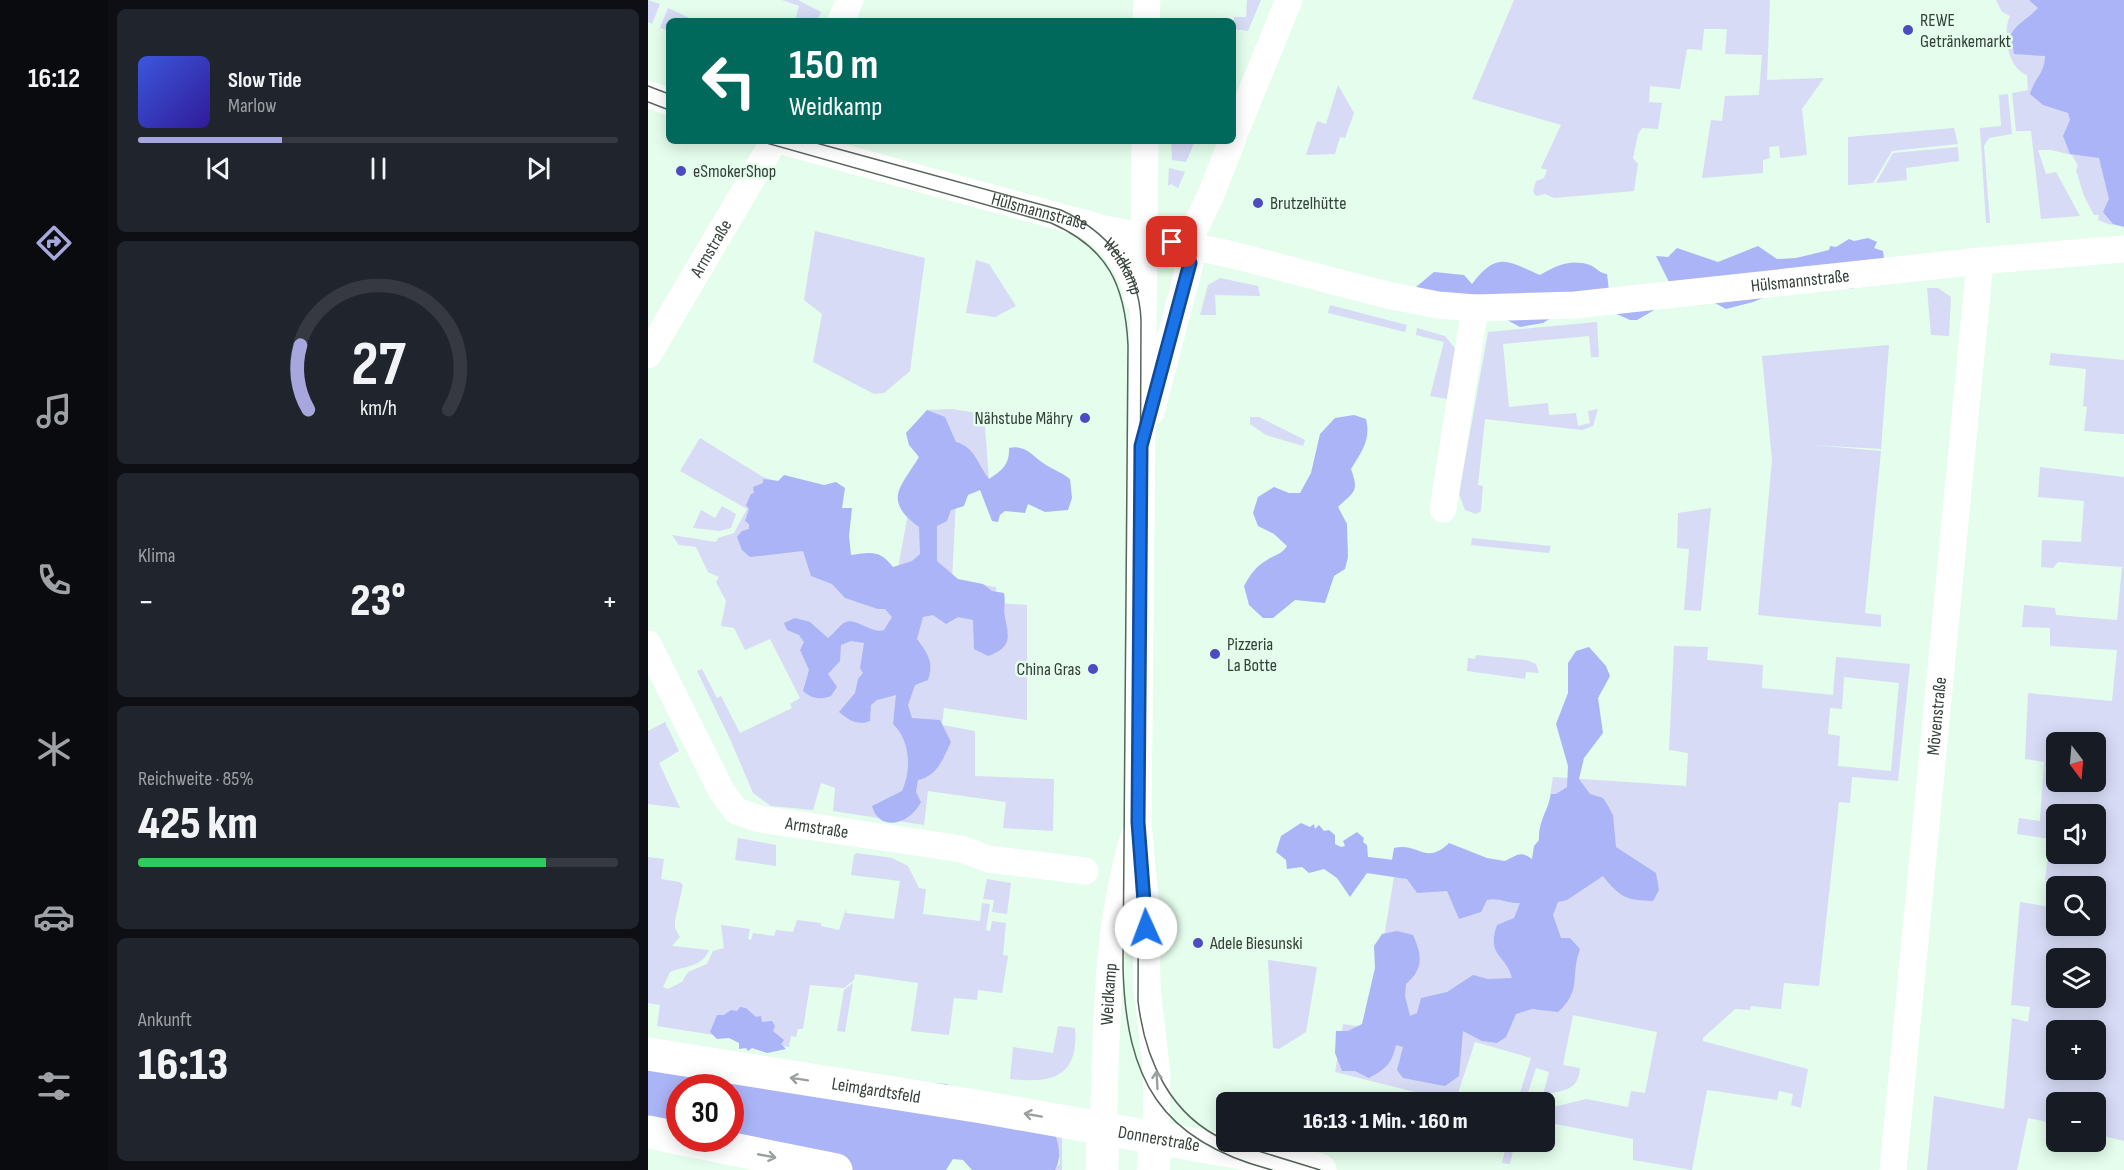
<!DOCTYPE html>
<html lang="de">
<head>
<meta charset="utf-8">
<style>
	:root { --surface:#171b24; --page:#20242c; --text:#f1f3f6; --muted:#9ea1a6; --line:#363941; --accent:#a7a7de }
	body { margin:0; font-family:"Sofia Sans Condensed",sans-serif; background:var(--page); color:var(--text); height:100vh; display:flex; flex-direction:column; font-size:22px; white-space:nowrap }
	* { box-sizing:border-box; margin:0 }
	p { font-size:20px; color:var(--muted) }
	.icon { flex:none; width:33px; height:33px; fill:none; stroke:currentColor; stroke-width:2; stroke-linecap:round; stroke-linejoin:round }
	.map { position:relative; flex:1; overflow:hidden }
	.side { display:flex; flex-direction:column; gap:9px; padding:9px; background:#0d0f14; width:540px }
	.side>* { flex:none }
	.hud { position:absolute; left:18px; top:18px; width:570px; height:126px; border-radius:9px; box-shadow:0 3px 15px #0003; background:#00695c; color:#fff; overflow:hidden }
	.needle { width:39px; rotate:164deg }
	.controls { position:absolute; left:1398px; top:732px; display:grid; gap:12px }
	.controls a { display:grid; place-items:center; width:60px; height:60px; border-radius:9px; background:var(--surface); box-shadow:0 3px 15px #0003; font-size:30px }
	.speed { position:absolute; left:18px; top:1074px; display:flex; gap:12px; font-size:30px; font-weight:700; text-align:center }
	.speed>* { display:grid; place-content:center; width:78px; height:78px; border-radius:50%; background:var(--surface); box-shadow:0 3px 15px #0003; line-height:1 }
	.speed .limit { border:9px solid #d22; background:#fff; color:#111 }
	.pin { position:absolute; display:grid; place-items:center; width:51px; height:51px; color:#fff; margin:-26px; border-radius:12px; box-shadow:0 3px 9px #0006 }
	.me { position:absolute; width:66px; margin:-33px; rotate:358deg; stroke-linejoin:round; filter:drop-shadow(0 0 4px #0008) }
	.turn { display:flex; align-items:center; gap:21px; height:126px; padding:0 24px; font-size:27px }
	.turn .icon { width:78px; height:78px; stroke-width:2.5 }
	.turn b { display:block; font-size:42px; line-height:51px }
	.big { font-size:45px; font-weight:800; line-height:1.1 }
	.side .card { flex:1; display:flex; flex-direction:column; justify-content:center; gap:9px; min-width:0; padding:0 21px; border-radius:9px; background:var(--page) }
	.side .dial { align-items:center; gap:0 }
	.dial svg { height:156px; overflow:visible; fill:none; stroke:var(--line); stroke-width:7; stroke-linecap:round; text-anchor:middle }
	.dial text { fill:var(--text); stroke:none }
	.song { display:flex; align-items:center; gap:18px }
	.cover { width:72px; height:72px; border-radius:9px; background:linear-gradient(135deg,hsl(230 70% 55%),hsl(250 70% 35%)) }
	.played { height:6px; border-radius:3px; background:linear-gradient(90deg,var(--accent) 30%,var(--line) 30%) }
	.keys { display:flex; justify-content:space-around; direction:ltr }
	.heat { display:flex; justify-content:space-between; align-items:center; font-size:33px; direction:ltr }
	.charge { height:9px; border-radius:4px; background:linear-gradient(90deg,#34c759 85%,var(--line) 0) }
	.trip { position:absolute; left:568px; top:1092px; width:339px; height:60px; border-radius:9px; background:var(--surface); box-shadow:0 3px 15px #0003; font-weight:800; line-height:60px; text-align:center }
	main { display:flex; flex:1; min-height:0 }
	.dock { display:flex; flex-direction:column; width:108px; justify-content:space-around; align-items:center; background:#090b0e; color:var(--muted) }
	.dock .icon { width:42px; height:42px }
	.dock .selected { color:var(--accent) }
	.dock b { font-size:27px; color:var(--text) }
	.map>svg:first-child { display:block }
	.green { fill:#d7dbf5; fill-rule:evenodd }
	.forest { fill:#abb4f6 }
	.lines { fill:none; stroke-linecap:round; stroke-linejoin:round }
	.street { stroke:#fff; stroke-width:27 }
	.secondary { stroke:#fff; stroke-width:33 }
	.tram { stroke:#57655b; stroke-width:1.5 }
	.oneway { stroke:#9aa09c }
	.route-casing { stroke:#114b97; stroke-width:15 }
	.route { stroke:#1a73e8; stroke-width:10 }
	.poi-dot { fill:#4d4bc1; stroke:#e4fdec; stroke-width:2 }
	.labels { text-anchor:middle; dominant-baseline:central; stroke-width:5; stroke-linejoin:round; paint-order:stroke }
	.poi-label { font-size:18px; fill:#344038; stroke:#e4fdec; text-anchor:start }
	.street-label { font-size:18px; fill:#344038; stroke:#e4fdec }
</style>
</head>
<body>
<main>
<nav class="dock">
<b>16:12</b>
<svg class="icon selected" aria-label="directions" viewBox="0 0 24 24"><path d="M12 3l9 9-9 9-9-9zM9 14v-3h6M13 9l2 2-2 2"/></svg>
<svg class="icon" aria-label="music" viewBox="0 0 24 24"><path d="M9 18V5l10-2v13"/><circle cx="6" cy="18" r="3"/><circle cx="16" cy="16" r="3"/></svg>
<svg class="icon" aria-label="phone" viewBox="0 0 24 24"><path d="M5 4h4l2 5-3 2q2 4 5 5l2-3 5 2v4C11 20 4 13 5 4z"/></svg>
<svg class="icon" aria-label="climate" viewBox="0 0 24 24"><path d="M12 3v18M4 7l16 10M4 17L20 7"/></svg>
<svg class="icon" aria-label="car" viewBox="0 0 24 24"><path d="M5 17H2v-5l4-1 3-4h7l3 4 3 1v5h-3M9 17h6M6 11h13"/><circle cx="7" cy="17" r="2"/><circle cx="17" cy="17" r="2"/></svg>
<svg class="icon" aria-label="filters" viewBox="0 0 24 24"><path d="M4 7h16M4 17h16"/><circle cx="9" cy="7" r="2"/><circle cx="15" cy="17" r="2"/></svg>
</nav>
<section class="side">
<div class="card">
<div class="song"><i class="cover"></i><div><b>Slow Tide</b><p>Marlow</p></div></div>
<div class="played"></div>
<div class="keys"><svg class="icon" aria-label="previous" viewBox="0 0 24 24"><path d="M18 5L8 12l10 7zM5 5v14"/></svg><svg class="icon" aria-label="pause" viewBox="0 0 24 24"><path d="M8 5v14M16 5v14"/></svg><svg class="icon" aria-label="next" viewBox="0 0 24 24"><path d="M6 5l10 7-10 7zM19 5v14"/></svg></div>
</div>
<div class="card dial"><svg viewBox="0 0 100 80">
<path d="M14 69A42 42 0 1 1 86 69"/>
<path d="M14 69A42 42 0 0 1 10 36" stroke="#a7a7de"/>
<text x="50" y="56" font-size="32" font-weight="700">27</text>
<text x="50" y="72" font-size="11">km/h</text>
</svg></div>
<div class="card"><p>Klima</p>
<div class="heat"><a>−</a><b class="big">23°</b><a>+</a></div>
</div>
<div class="card"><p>Reichweite · 85%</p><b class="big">425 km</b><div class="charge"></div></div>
<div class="card"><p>Ankunft</p><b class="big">16:13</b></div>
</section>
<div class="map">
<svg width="1476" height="1170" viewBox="0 0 1476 1170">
	<rect width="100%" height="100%" fill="#e4fdec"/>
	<g class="green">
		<polygon points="0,0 12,4 4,24 0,22"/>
		<polygon points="134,0 150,0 173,12 169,21 147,21 151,6"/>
		<polygon points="599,0 613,0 600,31 585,29 586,17 598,17"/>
		<polygon points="866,0 1122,0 1119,80 1176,78 1154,109 1159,155 1132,158 1131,146 1121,147 1122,158 1115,160 1115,173 1054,178 1063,120 1074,121 1077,96 1111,95 1114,55 1077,54 1079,29 1056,29 1054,50 1039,49 1032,89 1002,86 1001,102 1014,103 1010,129 994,128 990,134 985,158 990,164 986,191 906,198 897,194 888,196 885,192 888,181 896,178 899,170 893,168 913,125 824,99"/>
		<path d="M1348,0H1475L1476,226L1460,224L1450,220L1451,215H1446L1436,196L1428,170L1430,166L1424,155L1403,150H1390L1398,174L1408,172L1432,216L1393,219L1383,131H1368L1364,93L1380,90L1379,75C1359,68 1354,32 1362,16L1354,12Z"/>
		<polygon points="20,8 48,21 21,21 21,31 12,28"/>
		<polygon points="690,85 706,113 697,138 692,137 687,154 658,155 669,121 678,124"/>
		<polygon points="1360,94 1364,134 1341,138 1336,146 1342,223 1338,223 1332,128 1353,126 1351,95"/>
		<polygon points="1306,128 1310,144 1244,151 1225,183 1200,185 1200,137"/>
		<polygon points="523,141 547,141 538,162 524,160"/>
		<polygon points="1310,147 1311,161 1258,168 1259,180 1228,183 1245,153"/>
		<polygon points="521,168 537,172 530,188 523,184 520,186"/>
		<polygon points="167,231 277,258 262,371 236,393 226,394 165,362 174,314 156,300"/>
		<polygon points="328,260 341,264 368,306 347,317 318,313"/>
		<polygon points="572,278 610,286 612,296 567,295 568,315 552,315 560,285"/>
		<polygon points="1279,288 1290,288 1303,297 1301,336 1283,335"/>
		<polygon points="682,305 759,325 757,332 680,313"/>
		<polygon points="949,322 951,357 943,357 941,336 855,344 861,407 900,403 901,415 928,413 930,426 942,423 940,411 950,409 945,426 934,430 837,419 830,485 835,486 833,511 828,514 817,510 811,494 840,332"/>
		<polygon points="769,328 797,336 810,352 804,400 782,396 796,342 768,335"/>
		<polygon points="1241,345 1233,449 1164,445 1233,451 1217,613 1233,615 1233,627 1110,615 1124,460 1114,356"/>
		<polygon points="1403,353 1476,360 1476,434 1436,431 1439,407 1435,406 1438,369 1401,365"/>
		<polygon points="304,409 336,414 341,479 309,480 304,580 348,587 349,603 379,605 379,720 296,708 294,725 327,731 327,776 406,779 405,831 355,828 358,802 280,791 276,825 185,811 187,788 173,783 165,810 123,806 105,793 82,739 49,671 54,669 69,698 73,696 92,733 144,708 142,704 152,698 122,639 97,650 86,628 73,626 78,601 68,582 71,577 60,572 48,547 31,545 24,535 68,542 70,538 86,533 99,509 32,471 52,438 115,477 188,498 179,565 248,579 279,410"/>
		<polygon points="602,417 611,417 657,440 655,446 618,435 602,424"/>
		<path d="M1392,467L1476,477V1141L1448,1134V1102H1408V1124L1380,1118L1369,1170H1279L1286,1096L1356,1109L1364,1018L1380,1022L1382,1007L1363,1005L1372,902L1408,908V926H1448V886H1418V881L1397,880L1402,839L1369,834L1371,818L1392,821L1396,762L1377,759L1380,693L1464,701L1469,650L1402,646V628L1374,627L1376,605L1407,608L1408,615L1469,620L1474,567L1410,562L1405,568L1393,567L1394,540L1433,542L1436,501L1390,497ZM1408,742H1448V782H1408ZM1408,814H1448V854H1408ZM1408,958H1448V998H1408ZM1408,1030H1448V1070H1408Z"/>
		<polygon points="74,506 88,514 83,528 72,531 45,528 53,510 67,518"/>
		<polygon points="1063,508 1053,611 1036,610 1041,549 1029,548 1030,513"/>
		<polygon points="824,538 903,546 901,553 823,545"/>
		<path d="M1026,646L1060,647L1059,660L1115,665L1114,688L1185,695L1188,657L1262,664L1250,781L1204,777L1202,803L1191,802L1171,986L1136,983L1133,1009L1103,1006L1102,1010L1087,1009L1055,1038V1041L1160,1069L1153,1108L1143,1105L1145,1094L1131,1091L1129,1100L1059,1090L1044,1170L985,1160V1139L897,1122V1109L938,1099L980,1107L983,1091L997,1093L1009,1032L925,1015L915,1065L932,1068C930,1092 915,1090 895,1095L901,1072L888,1068L877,1102H869L883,1058L827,1042L807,1102L687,1072L695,1024L721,1028L746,877L719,873L720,857L890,873L905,777L1038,786L1040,753L1021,750ZM1196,677L1251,683L1243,771L1190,766L1192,736L1180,734L1182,708L1194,709Z"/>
		<polygon points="828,655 878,660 888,664 891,673 878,672 877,679 819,671 820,658 827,659"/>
		<polygon points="17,722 31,751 11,763 32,808 0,804 0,731"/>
		<polygon points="90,838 128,845 128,866 87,860"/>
		<path d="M209,853L244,858L260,866L271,888L278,889L275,914L332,921L334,903L342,904L338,930L342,931L344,921L358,923L355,955L360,956L354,993L330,990L329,1000L306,998L301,1035L263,1031L270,983L207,974L206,980L196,988L162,985L155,1029H150L148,1037L143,1036L141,1047L9,1026L12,1005L0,1003V857L16,859L13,879L32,882L35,885L27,920V928L32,937L24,946L61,950C55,967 36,966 22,972L15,987L20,989L34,982L40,972L59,964L65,951L76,948L73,925L102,929L100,939L103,940L105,933L126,936L128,930L145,932L149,920L173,923V926L191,930L198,909V913L246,919L252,881L203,875L206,855Z"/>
		<polygon points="339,879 363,883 359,914 344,912 346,900 335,899"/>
		<polygon points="620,960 669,967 658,1032 631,1049 625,1048"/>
		<polygon points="205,983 197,1032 189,1031 196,990"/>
		<path d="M410,1026L427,1028C431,1079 402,1083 362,1079L365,1047L405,1053Z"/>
		<polygon points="407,1134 414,1136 414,1170 407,1170 412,1163"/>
		<polygon points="859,1142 867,1142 862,1164 854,1163"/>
	</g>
	<g class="forest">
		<path d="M1381,0H1476V227L1465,224L1455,212L1461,199L1451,158L1422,154L1415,136L1422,120L1420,113L1395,105L1382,94C1386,79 1397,73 1397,56L1366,54L1363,34C1370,23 1381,18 1390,8Z"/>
		<path d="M1220,238L1229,242L1226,248L1235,251L1236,259L1216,285L1203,289L1178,287L1129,292L1105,302L1078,309L1063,301L1008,309L989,320H982L964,312L903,318L895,323L872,327L850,315L762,292L786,272L816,275L824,284C849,251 859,261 892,275C910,265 922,259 942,265C949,268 951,273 959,274L961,291L1021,282L1008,256L1020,257L1029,248L1070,262L1110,246L1129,259L1148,258L1181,250L1182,246L1188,247L1201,239L1206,241Z"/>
		<path d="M279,410L297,417L308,442C327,447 330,465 341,479C354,471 362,464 361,448C378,444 385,457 398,465C406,470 415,473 422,479L424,498L420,510L397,512L380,504L377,513L357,511L352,515L350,522L344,521L332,490L320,495L316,506L303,510L299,521L289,526V561L310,579L335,584L344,591L356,593C358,602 355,610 357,617C361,638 364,647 340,656L326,649L325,620L310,617L298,624L285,615L275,617L269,639C280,654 286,662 280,680L267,685L260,705L264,718L292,720L303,742C295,759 289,776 270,780L268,792L273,802C263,823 232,834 224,806L254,791C264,769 262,740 245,724L248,695L229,700L223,705L222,721C209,726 201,720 191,712L207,693L210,679L215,673L212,668L216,643L203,641L193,645L192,661L180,674L189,687L183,696C172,700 164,699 155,691L161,670L152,650L156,642L151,635L139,630L136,623L147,618L162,622L180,638C186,634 192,624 198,622C210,618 222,634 236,630L244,617L237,609H230L197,598L184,584L163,576L155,551L102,557L94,550L89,537L94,531L101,529V524L97,521L101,509L98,505L103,494L106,493L105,487L115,483V479L130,481L136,475L176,485L188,482L197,488L194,508H204L201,536L203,555C224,552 232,550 245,567L264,561L272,554L271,527C234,500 253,487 271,457L261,445L258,433Z"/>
		<path d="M706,415L718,419C723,440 714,451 703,469C711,492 707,491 690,507L699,524L700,557L697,569L686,576L677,603L647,600L625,618H615L601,605L596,586C602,575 608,566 619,560C628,554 633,555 639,546L626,534L610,526L605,513L610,497L626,487L641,493H652L663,473L672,434L687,418Z"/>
		<path d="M941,647L958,666L962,676L950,698L955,733L936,758L931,779L942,794L955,798L959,804L965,815L968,847L1008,873L1011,890L1005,901C979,900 972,898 955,876L919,900L910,902L905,915L913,938H922L932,949C922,976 934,991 910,1012L884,1009L868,1014L858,1037L849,1043L834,1041L815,1031L811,1076L797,1086L755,1078L749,1070L755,1047L748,1045C744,1063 738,1069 721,1078L707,1071H694L687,1053L688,1031H700L714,1024L727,968L726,946L734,934L749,931L765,935C774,955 776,969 758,984L757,996L762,1016L769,1013L773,998L799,992L825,975L840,979L864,978C858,954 838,956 849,925L866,918L872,903C861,904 850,897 839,900L833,912L811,919L799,891L769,893L759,879L719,873L702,897L689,878L676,869L661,873L654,867L639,869L638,860L628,852L633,836L653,823L662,827L666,824L667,829L671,825L676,831L681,830L687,835V844L693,847L697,846L695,841L709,832L716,838L715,842L719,845L720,857L744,860L746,848C771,842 777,866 801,843L839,858L857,861C868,856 873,850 884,859L886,846L891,840C890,821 900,811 903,794H908L919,787L920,766L908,724L920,693V663L928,651Z"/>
		<polygon points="92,1007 98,1008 108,1017 113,1016 114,1022 124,1021 127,1026 125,1031 136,1040 133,1044 138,1049 119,1053 104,1048 100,1051 98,1048 91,1049 91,1043 81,1038 69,1039 62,1032 69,1015 76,1015 83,1010 89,1011"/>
		<path d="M0,1060L299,1084L309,1092L405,1130C411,1141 414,1159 407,1170H324L315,1160L305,1159L298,1170H189L82,1138V1088H32L31,1133L0,1128Z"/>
	</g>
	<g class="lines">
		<g class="street">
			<polyline points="193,21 202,0"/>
			<polyline points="498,21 499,0"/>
			<polyline points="0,94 21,102"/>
			<polyline points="585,137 641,0"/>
			<path id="s1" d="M134,141L457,229L581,254L739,295L790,305L827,308L927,305L1332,261L1476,249"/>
			<polyline points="497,141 490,822 498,908 499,988 509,1075 508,1138"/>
			<path id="s2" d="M441,226C465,242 485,270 490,299"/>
			<polyline points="538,246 562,197 584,141"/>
			<path id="s3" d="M0,355L126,141"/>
			<polyline points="503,412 542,263 538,246"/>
			<polyline points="795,509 827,308"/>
			<path id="s4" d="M0,644L74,792L88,811L112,819L314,849L340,859L437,871"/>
			<path id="s5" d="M455,1129C459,1029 457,931 486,836"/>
			<path id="s6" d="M1245,1170L1332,261"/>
		</g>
		<g class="secondary">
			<path id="s7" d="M0,1054L334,1107L638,1161L672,1170"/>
			<polyline points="0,1132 188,1170"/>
			<polyline points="454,1170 455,1129"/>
			<polyline points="505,1170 508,1138"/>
		</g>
		<g class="tram">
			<polyline points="0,86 21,94"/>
			<polyline points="0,102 21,110"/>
			<path d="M111,141L403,223C460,248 477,285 480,345L475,968C478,1079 512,1141 624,1170"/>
			<path d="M161,141L413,210C458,231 491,268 493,320L490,1001C497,1060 522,1116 579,1141"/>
			<polyline points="581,1142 672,1170"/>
		</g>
	</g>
	<defs><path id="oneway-shaft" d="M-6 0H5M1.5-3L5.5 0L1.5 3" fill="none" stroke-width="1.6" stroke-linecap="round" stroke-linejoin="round" transform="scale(1.5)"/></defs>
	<g class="oneway">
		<use href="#oneway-shaft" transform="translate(151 1079) rotate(-171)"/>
		<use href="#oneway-shaft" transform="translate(509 1080) rotate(-93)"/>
		<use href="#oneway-shaft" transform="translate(385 1115) rotate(-170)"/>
		<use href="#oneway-shaft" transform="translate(119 1156) rotate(11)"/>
	</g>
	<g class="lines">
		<defs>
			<polyline id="route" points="498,928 490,822 493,446 542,263 537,246 524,242"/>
		</defs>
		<use href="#route" class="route-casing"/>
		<use href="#route" class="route"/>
	</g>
	<g class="poi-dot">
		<circle cx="1260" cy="30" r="6"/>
		<circle cx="33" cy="171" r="6"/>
		<circle cx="610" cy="203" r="6"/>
		<circle cx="437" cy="418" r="6"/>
		<circle cx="567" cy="654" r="6"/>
		<circle cx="445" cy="669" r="6"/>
		<circle cx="550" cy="943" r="6"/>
	</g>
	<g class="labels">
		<g class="poi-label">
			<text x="1272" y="20">REWE<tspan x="1272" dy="21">Getränkemarkt</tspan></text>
			<text x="45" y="171">eSmokerShop</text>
			<text x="622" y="203">Brutzelhütte</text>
			<text x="425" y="418" text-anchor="end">Nähstube Mähry</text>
			<text x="579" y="644">Pizzeria<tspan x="579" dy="21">La Botte</tspan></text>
			<text x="433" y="669" text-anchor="end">China Gras</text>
			<text x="562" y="943">Adele Biesunski</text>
		</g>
		<g class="street-label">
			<text stroke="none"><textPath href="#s1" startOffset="267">Hülsmannstraße</textPath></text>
			<text stroke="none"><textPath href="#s3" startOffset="124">Armstraße</textPath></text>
			<text stroke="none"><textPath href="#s2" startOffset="54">Weidkamp</textPath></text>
			<text stroke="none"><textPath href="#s1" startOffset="1040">Hülsmannstraße</textPath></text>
			<text stroke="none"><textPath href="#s6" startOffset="456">Mövenstraße</textPath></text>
			<text stroke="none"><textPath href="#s4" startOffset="272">Armstraße</textPath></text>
			<text stroke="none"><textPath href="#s5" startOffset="135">Weidkamp</textPath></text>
			<text stroke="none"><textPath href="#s7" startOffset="231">Leimgardtsfeld</textPath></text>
			<text stroke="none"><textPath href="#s7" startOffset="518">Donnerstraße</textPath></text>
		</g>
	</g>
</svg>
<div class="controls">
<a><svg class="needle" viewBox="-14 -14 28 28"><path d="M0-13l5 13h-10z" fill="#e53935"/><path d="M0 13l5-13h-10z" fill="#9ea1a6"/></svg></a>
<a><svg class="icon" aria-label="sound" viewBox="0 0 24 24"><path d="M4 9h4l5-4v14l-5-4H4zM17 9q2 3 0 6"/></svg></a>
<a><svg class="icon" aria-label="search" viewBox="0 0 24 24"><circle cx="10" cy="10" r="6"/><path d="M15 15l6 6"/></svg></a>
<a><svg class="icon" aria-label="layers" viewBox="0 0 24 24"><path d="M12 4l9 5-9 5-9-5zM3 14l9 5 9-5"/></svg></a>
<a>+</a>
<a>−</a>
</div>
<div class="speed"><div class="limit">30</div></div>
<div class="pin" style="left:524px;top:242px;background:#d93025"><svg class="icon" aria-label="arrive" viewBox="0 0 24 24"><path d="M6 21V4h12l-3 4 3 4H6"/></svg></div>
<svg class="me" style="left:498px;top:928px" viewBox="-20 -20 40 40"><circle r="19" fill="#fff"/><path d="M0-13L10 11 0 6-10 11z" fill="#1a73e8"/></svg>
<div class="trip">16:13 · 1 Min. · 160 m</div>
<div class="hud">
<div class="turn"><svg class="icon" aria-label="left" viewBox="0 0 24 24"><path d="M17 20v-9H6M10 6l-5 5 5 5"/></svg><div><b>150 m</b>Weidkamp</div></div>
</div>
</div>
</main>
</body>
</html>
